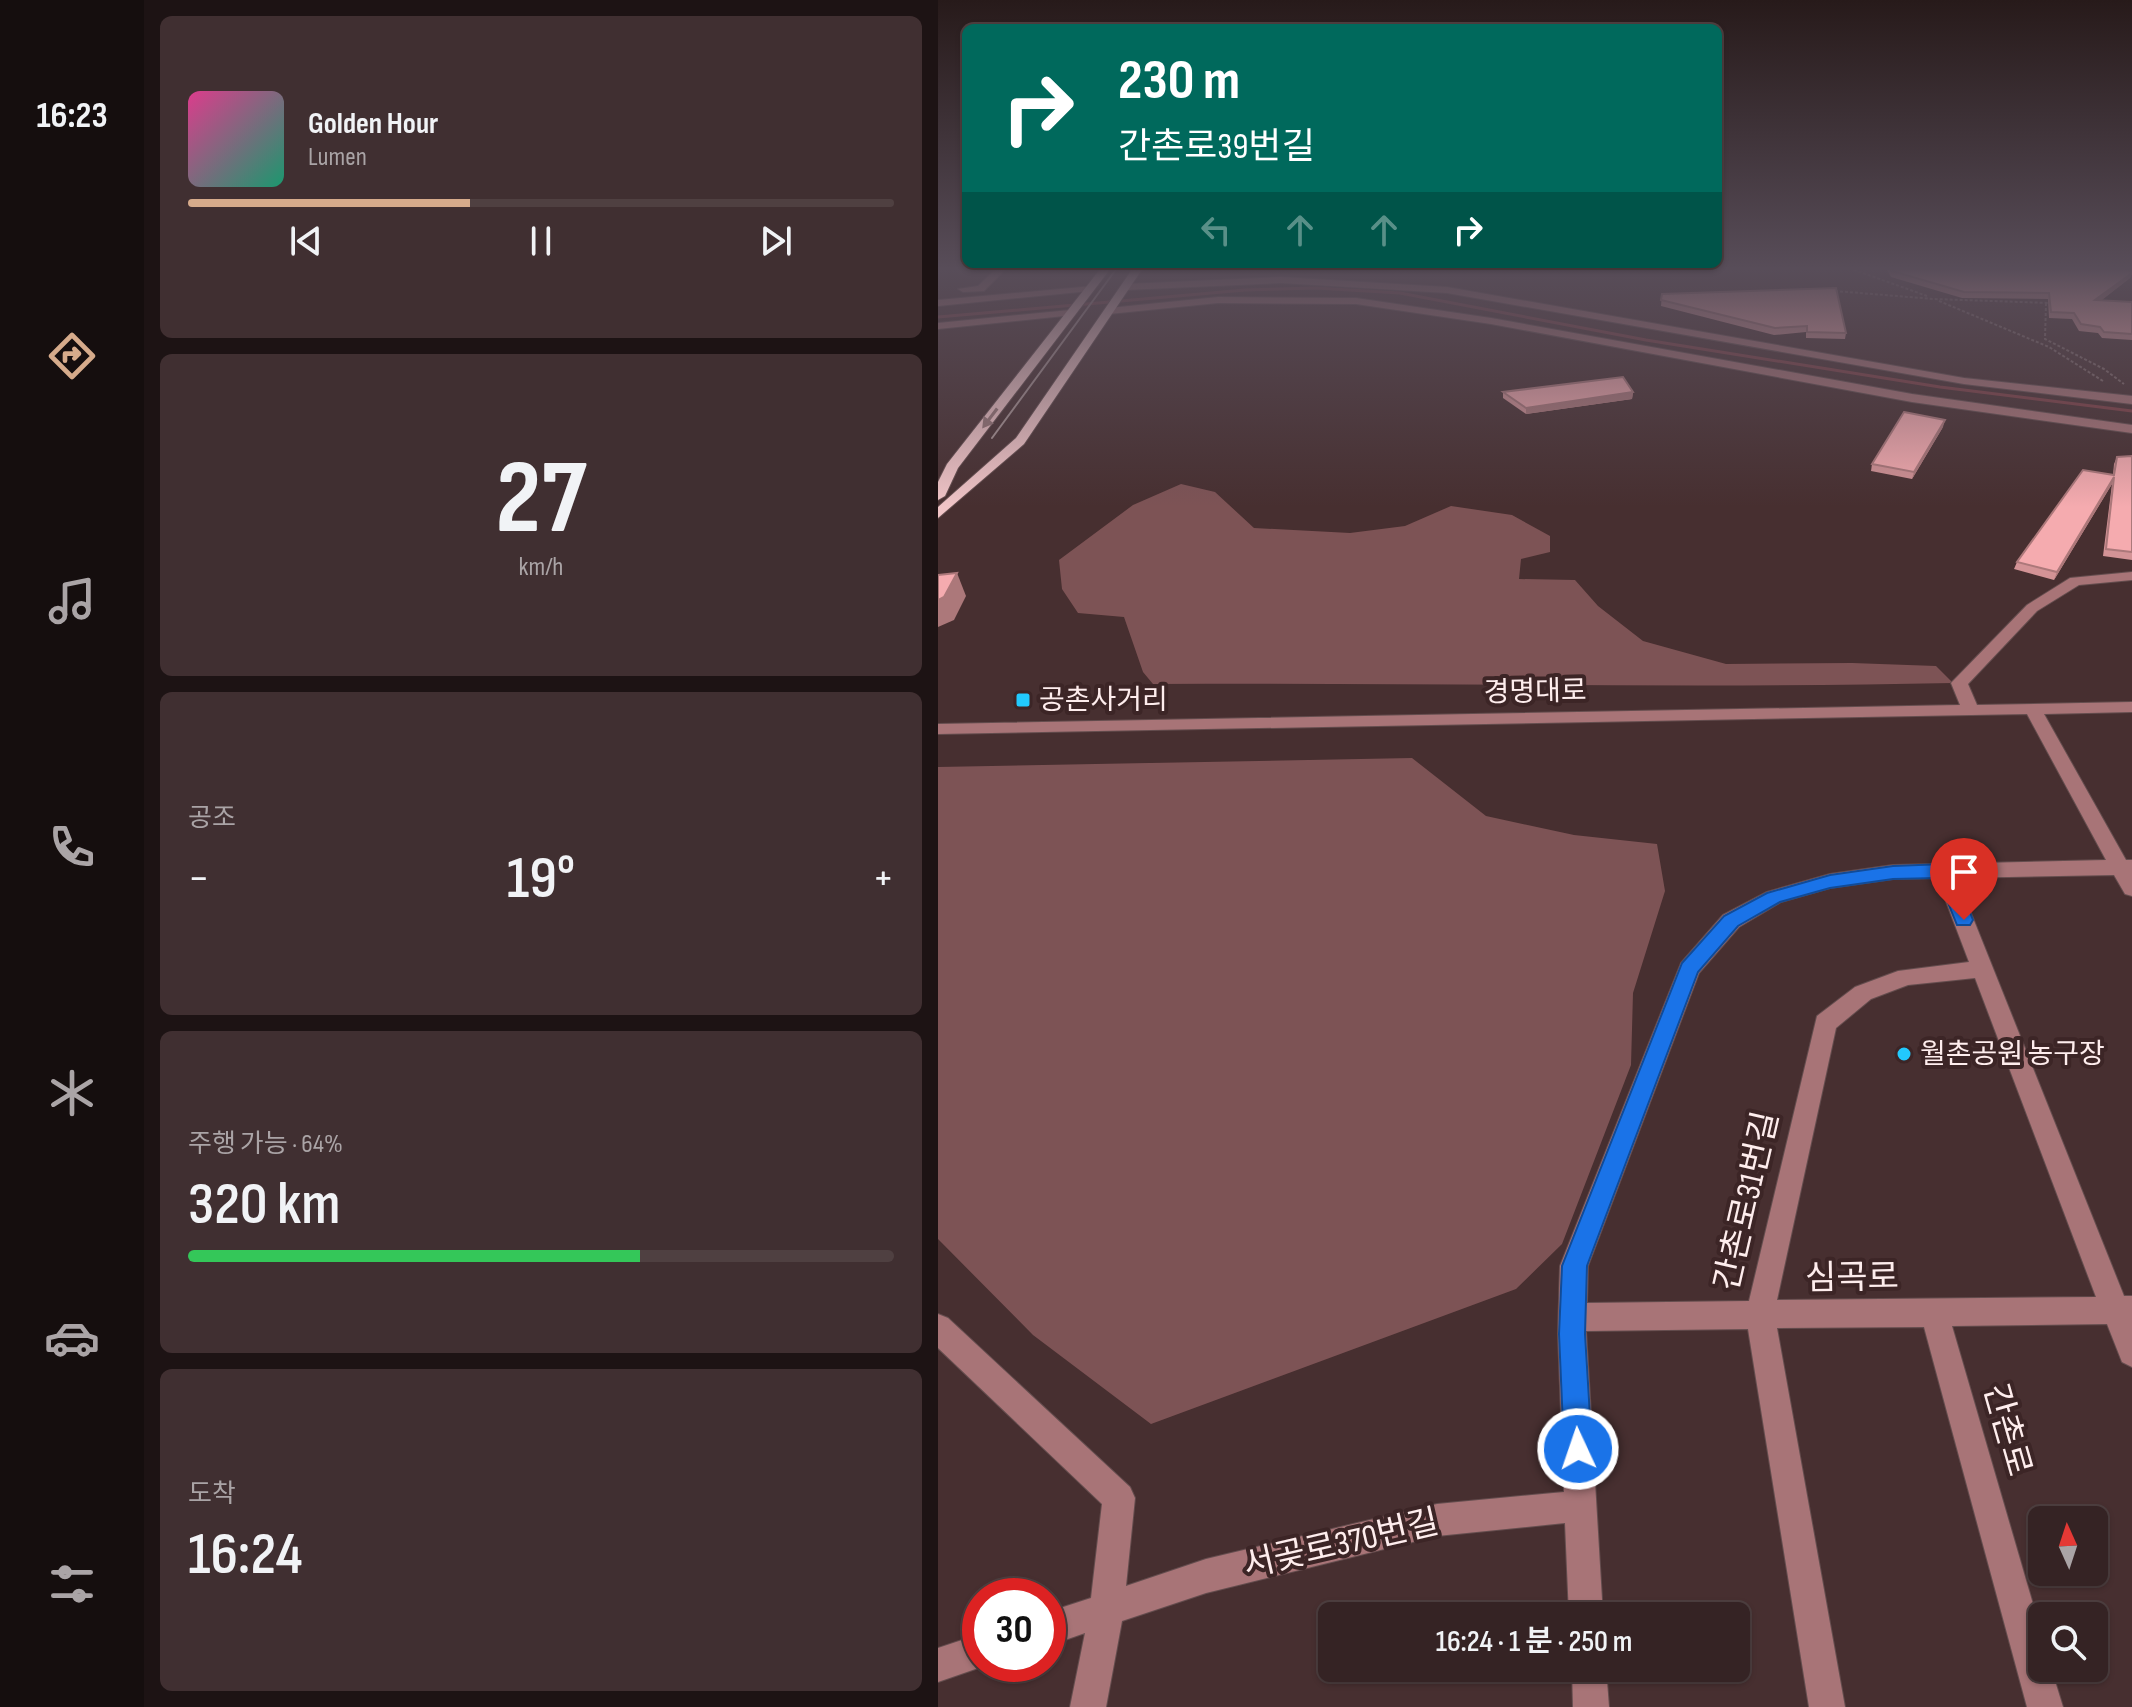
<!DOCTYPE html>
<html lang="ko">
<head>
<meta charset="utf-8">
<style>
	:root { --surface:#352324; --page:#402f31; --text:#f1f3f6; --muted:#aaa4a6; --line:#4f4041; --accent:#d6ab8b }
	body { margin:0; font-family:"Sofia Sans Condensed","Noto Sans KR",sans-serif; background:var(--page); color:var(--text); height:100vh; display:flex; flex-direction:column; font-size:30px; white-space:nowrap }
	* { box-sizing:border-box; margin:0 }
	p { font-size:26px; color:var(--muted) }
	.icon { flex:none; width:44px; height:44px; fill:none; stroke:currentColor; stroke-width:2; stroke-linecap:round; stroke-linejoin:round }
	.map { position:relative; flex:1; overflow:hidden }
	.side { display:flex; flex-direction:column; gap:16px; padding:16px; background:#1d1314; width:794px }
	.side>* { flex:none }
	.guide { position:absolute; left:24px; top:24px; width:760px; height:244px; border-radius:12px; box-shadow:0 2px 6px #0004,0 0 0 2px var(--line); background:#00695c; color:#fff; overflow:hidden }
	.needle { width:52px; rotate:357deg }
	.fabs { position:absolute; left:1090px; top:1506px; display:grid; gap:16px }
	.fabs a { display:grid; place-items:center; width:80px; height:80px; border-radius:12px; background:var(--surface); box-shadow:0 2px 6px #0004,0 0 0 2px var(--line); font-size:40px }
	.speed { position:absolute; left:24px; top:1578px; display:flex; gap:16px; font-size:40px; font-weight:700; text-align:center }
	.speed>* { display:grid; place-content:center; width:104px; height:104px; border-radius:50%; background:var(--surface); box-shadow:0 2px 6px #0004,0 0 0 2px var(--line); line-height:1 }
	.speed .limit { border:12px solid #d22; background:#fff; color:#111 }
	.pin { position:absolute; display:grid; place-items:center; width:68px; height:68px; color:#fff; margin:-82px -34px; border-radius:50% 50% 50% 0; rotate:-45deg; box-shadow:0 0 8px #0007 }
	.pin .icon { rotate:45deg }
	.me { position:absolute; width:88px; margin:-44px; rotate:357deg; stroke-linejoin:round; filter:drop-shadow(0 0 6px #0008) }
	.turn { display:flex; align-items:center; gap:28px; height:168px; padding:0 24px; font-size:36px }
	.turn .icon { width:104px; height:104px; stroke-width:2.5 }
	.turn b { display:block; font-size:56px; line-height:68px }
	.lanes { display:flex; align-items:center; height:76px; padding:0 24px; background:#0003; justify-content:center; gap:40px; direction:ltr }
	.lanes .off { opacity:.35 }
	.big { font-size:60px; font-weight:600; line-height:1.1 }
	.side .tile { flex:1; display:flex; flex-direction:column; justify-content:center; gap:12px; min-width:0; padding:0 28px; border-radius:12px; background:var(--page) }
	.side .dial { align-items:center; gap:0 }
	.dial b { font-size:104px; line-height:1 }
	.song { display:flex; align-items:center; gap:24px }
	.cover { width:96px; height:96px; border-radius:12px; background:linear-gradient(135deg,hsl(330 70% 55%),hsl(160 70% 35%)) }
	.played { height:8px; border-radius:4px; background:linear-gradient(90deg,var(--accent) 40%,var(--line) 40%) }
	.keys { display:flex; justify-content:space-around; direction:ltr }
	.heat { display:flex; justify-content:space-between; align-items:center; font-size:44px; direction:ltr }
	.charge { height:12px; border-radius:6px; background:linear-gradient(90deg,#34c759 64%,var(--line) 0) }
	.trip { position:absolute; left:380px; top:1602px; width:432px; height:80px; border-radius:12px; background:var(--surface); box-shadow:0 2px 6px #0004,0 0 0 2px var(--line); font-weight:600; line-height:80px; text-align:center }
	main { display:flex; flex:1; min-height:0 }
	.tab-bar { display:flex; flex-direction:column; width:144px; justify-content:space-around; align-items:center; background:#150e0e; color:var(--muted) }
	.tab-bar .icon { width:56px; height:56px }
	.tab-bar .current { color:var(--accent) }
	.tab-bar b { font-size:36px; color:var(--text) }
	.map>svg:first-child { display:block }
	.green { fill:#7d5355 }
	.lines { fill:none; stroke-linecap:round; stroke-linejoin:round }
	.stream { stroke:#804146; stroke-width:3 }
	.minor-casing { stroke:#644d4e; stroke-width:2 }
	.major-casing { stroke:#644d4e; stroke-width:2 }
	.path { stroke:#816c6c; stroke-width:2; stroke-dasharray:3 2; stroke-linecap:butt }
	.minor { fill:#a87477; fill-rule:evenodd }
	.major { fill:#f1c5c7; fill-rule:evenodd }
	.tram { stroke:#a89494; stroke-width:2 }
	.wall { fill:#d39396 }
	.shaded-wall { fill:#ac787a }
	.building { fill:#f5abaf; stroke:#ac787a; stroke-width:2 }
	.oneway { fill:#967576 }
	.route { fill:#1a73e8; stroke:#114b97; stroke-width:2 }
	.poi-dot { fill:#22c9fd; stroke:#3c2526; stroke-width:3 }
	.labels { text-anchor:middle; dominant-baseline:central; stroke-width:8; stroke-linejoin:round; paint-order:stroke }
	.street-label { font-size:28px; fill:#feeded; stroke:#3c2526 }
	.poi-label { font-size:28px; fill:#feeded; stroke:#3c2526; text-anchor:start }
	.near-street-label { font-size:34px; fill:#feeded; stroke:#3c2526 }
</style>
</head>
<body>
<main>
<nav class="tab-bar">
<b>16:23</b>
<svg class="icon current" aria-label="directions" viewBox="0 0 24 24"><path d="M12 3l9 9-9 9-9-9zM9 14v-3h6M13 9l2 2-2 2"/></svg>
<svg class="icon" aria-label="music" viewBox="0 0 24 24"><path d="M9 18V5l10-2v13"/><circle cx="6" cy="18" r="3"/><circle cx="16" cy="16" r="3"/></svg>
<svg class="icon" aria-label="phone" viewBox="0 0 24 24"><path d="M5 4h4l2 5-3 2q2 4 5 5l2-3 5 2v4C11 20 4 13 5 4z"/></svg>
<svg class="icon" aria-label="climate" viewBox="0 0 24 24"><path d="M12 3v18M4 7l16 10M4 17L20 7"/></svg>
<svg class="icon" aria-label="car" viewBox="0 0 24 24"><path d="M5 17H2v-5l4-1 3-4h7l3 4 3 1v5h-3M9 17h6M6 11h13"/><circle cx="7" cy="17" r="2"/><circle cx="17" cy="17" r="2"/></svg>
<svg class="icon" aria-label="filters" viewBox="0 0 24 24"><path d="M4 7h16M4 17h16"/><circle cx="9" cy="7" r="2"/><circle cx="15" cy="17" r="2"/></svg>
</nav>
<section class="side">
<div class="tile">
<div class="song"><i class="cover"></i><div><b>Golden Hour</b><p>Lumen</p></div></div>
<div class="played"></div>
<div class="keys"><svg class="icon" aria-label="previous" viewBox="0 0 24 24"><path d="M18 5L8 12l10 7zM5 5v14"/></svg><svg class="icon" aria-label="pause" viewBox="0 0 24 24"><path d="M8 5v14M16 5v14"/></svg><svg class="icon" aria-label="next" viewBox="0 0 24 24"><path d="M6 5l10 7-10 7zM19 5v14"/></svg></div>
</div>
<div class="tile dial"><b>27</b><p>km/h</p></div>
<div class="tile"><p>공조</p>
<div class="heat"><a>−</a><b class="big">19°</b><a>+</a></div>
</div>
<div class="tile"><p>주행 가능 · 64%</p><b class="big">320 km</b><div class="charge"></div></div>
<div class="tile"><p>도착</p><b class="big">16:24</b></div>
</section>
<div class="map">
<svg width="1194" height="1707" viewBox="0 0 1194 1707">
	<rect width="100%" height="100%" fill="#472f30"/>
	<g class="green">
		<path d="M243,484L277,492L316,528L412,533L467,526L513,506L574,515L612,536V552L583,559L581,579L637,580L660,606L705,641L788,664L914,663L998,666L1015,683C748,689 482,682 215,684L205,672L186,617L140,613L124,589L121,560L195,505Z"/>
		<polygon points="474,758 548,816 636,835 719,844 727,891 695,993 693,1065 624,1244 578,1289 213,1424 95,1335 0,1239 0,767"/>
	</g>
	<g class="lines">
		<polyline class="stream" points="0,317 307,290 378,288 462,293 708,340 1002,387 1194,411"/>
		<defs>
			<g id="minor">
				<polygon points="59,268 69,268 46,291 25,292 20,289 40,286"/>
				<polygon points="343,277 509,287 1026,378 1194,396 1194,404 1026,384 509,293 343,283 187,290 182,287 187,284"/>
				<polygon points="155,286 152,291 0,306 0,300"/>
				<polygon points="280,297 418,298 553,318 974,394 1194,425 1194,433 974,402 553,324 418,304 280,303 171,314 166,311 171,308"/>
				<polygon points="132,310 137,313 136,315 0,329 0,323"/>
				<path d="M1194,572V580L1141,585L1099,611L1030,684L1039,705L1194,702V712L1106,714L1188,860H1194V896L1187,894L1176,875L1019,878L1186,1296H1194V1367L1184,1362L1169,1324L1014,1326L1104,1635V1668H1113L1125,1707H1089L986,1327L839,1328L907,1707H871L810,1329L648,1331L665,1616H631L627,1523L499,1536L268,1593L184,1621L168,1707H132L147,1633L110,1646V1612L153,1598L164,1504L0,1348V1314L10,1318L192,1487L197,1498L188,1586L268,1559L499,1504L626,1492L620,1334L622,1266L743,963L785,915L829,892L892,874L955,865L1168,860L1089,714L0,734V724L1022,705L1013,683L1089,605L1132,578ZM999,878L1031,962L960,971L917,987L879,1016L811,1301L649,1303L650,1266L761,973L801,927L843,902L892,888L955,879ZM1037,978L1158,1297L839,1300L898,1028L933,999L970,985Z"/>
				<polygon points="42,1634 42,1664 52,1664 0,1682 0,1648"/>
				<polygon points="634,1668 668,1668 671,1707 635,1707"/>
			</g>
			<g id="major">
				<polygon points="163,268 173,268 20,468 7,496 0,500 0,482 9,464"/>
				<polygon points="195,268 205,268 86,444 0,518 0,507 78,438"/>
			</g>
		</defs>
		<use href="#minor" class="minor-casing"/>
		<use href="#major" class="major-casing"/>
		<g class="path">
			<polyline points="911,268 989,296"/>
			<polyline points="897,291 996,299 1112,303"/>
			<polyline points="1001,301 1111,347 1165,381"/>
			<polyline points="1108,303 1107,339 1166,369 1186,384"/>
		</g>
		<use href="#minor" class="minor"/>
		<use href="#major" class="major"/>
		<polyline class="tram" points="54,438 179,268"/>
	</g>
	<g class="wall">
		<polygon points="948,268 1188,268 1194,273 1192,278 1162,301 1194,302 1194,340 1164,338 1160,333 1141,331 1134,319 1111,318 1110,299 1024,298 953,277"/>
		<polygon points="724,294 908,333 907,339 868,338 868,332 836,335 723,306"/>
		<polygon points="565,392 695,392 694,399 588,414 565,398"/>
		<polygon points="1005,427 974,479 933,471 934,464"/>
		<polygon points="1194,456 1194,560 1165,556 1174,484 1116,580 1076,569 1079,562 1175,475 1176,464 1179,457"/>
	</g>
	<g class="shaded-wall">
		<polygon points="1194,273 1192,278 1155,307 1157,300"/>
		<polygon points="695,392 694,399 588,414 588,408"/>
		<polygon points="1007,420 1005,427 974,479 976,472"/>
		<polygon points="1176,477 1174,484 1116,580 1119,572"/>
		<polygon points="19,573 28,596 16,620 0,627 0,600"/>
	</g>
	<g class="building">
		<polygon points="953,268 1188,268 1194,273 1157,300 1194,302 1194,334 1166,332 1162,327 1143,324 1136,313 1113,312 1111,293 1026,292 954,271"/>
		<polygon points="898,288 908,333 869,332 869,326 837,328 723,300 724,294"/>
		<polygon points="685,377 695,392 588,408 565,392"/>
		<polygon points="966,412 1007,420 976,472 934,464"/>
		<polygon points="1194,456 1194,552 1168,549 1176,477 1119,572 1079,562 1145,470 1176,475 1179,457"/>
		<polygon points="19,573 6,597 0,600 0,575"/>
	</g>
	<defs><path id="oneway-solid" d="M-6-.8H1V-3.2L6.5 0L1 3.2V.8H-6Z" transform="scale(2)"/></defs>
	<use class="oneway" href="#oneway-solid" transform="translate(52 418) rotate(127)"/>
	<linearGradient id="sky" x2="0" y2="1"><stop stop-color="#271a1a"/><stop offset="0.53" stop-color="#584d59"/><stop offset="1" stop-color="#584d59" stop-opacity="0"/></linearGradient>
	<rect width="1194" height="507" fill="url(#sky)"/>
	<polygon class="route" points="1006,864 1016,871 1035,920 1032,925 1019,925 1000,878 955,879 892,888 842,902 800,926 760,972 649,1266 647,1334 654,1449 650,1459 640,1463 630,1459 626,1449 621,1334 624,1266 744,963 786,916 829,893 892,875 955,866"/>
	<g class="poi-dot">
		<rect x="77" y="692" width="16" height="16" rx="4"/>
		<circle cx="966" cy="1054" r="8"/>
	</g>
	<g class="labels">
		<g class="street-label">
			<text transform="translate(597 692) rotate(-1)">경명대로</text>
		</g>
		<g class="poi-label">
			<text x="101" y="700">공촌사거리</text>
			<text x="982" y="1054">월촌공원 농구장</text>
		</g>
		<g class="near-street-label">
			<text transform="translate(809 1201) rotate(-77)">간촌로31번길</text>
			<text transform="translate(914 1278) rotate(-1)">심곡로</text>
			<text transform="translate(1069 1430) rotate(74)">간촌로</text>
			<text transform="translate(403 1544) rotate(-13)">서곶로370번길</text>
		</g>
	</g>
</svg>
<div class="fabs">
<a><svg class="needle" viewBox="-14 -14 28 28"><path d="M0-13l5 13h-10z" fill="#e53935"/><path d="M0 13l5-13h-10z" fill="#aaa4a6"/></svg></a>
<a><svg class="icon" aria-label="search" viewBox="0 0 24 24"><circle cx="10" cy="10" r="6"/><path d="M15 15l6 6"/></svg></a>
</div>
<div class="speed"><div class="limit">30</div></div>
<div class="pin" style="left:1026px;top:920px;background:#d93025"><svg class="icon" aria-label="arrive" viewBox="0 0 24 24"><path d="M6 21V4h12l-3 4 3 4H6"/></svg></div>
<svg class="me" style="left:640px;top:1449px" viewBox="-20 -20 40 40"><circle r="17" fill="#1a73e8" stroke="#fff" stroke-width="3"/><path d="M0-11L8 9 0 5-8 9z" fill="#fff"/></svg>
<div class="trip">16:24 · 1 분 · 250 m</div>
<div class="guide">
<div class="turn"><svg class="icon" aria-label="right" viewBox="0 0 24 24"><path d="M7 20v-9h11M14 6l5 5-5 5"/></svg><div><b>230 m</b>간촌로39번길</div></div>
<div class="lanes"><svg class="icon off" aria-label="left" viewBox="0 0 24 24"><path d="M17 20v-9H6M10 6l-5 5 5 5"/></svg><svg class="icon off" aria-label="ahead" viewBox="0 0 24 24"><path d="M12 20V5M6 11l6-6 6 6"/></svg><svg class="icon off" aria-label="ahead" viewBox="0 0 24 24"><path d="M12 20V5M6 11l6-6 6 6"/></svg><svg class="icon" aria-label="right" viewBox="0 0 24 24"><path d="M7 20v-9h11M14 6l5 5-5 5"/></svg></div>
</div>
</div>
</main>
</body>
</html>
